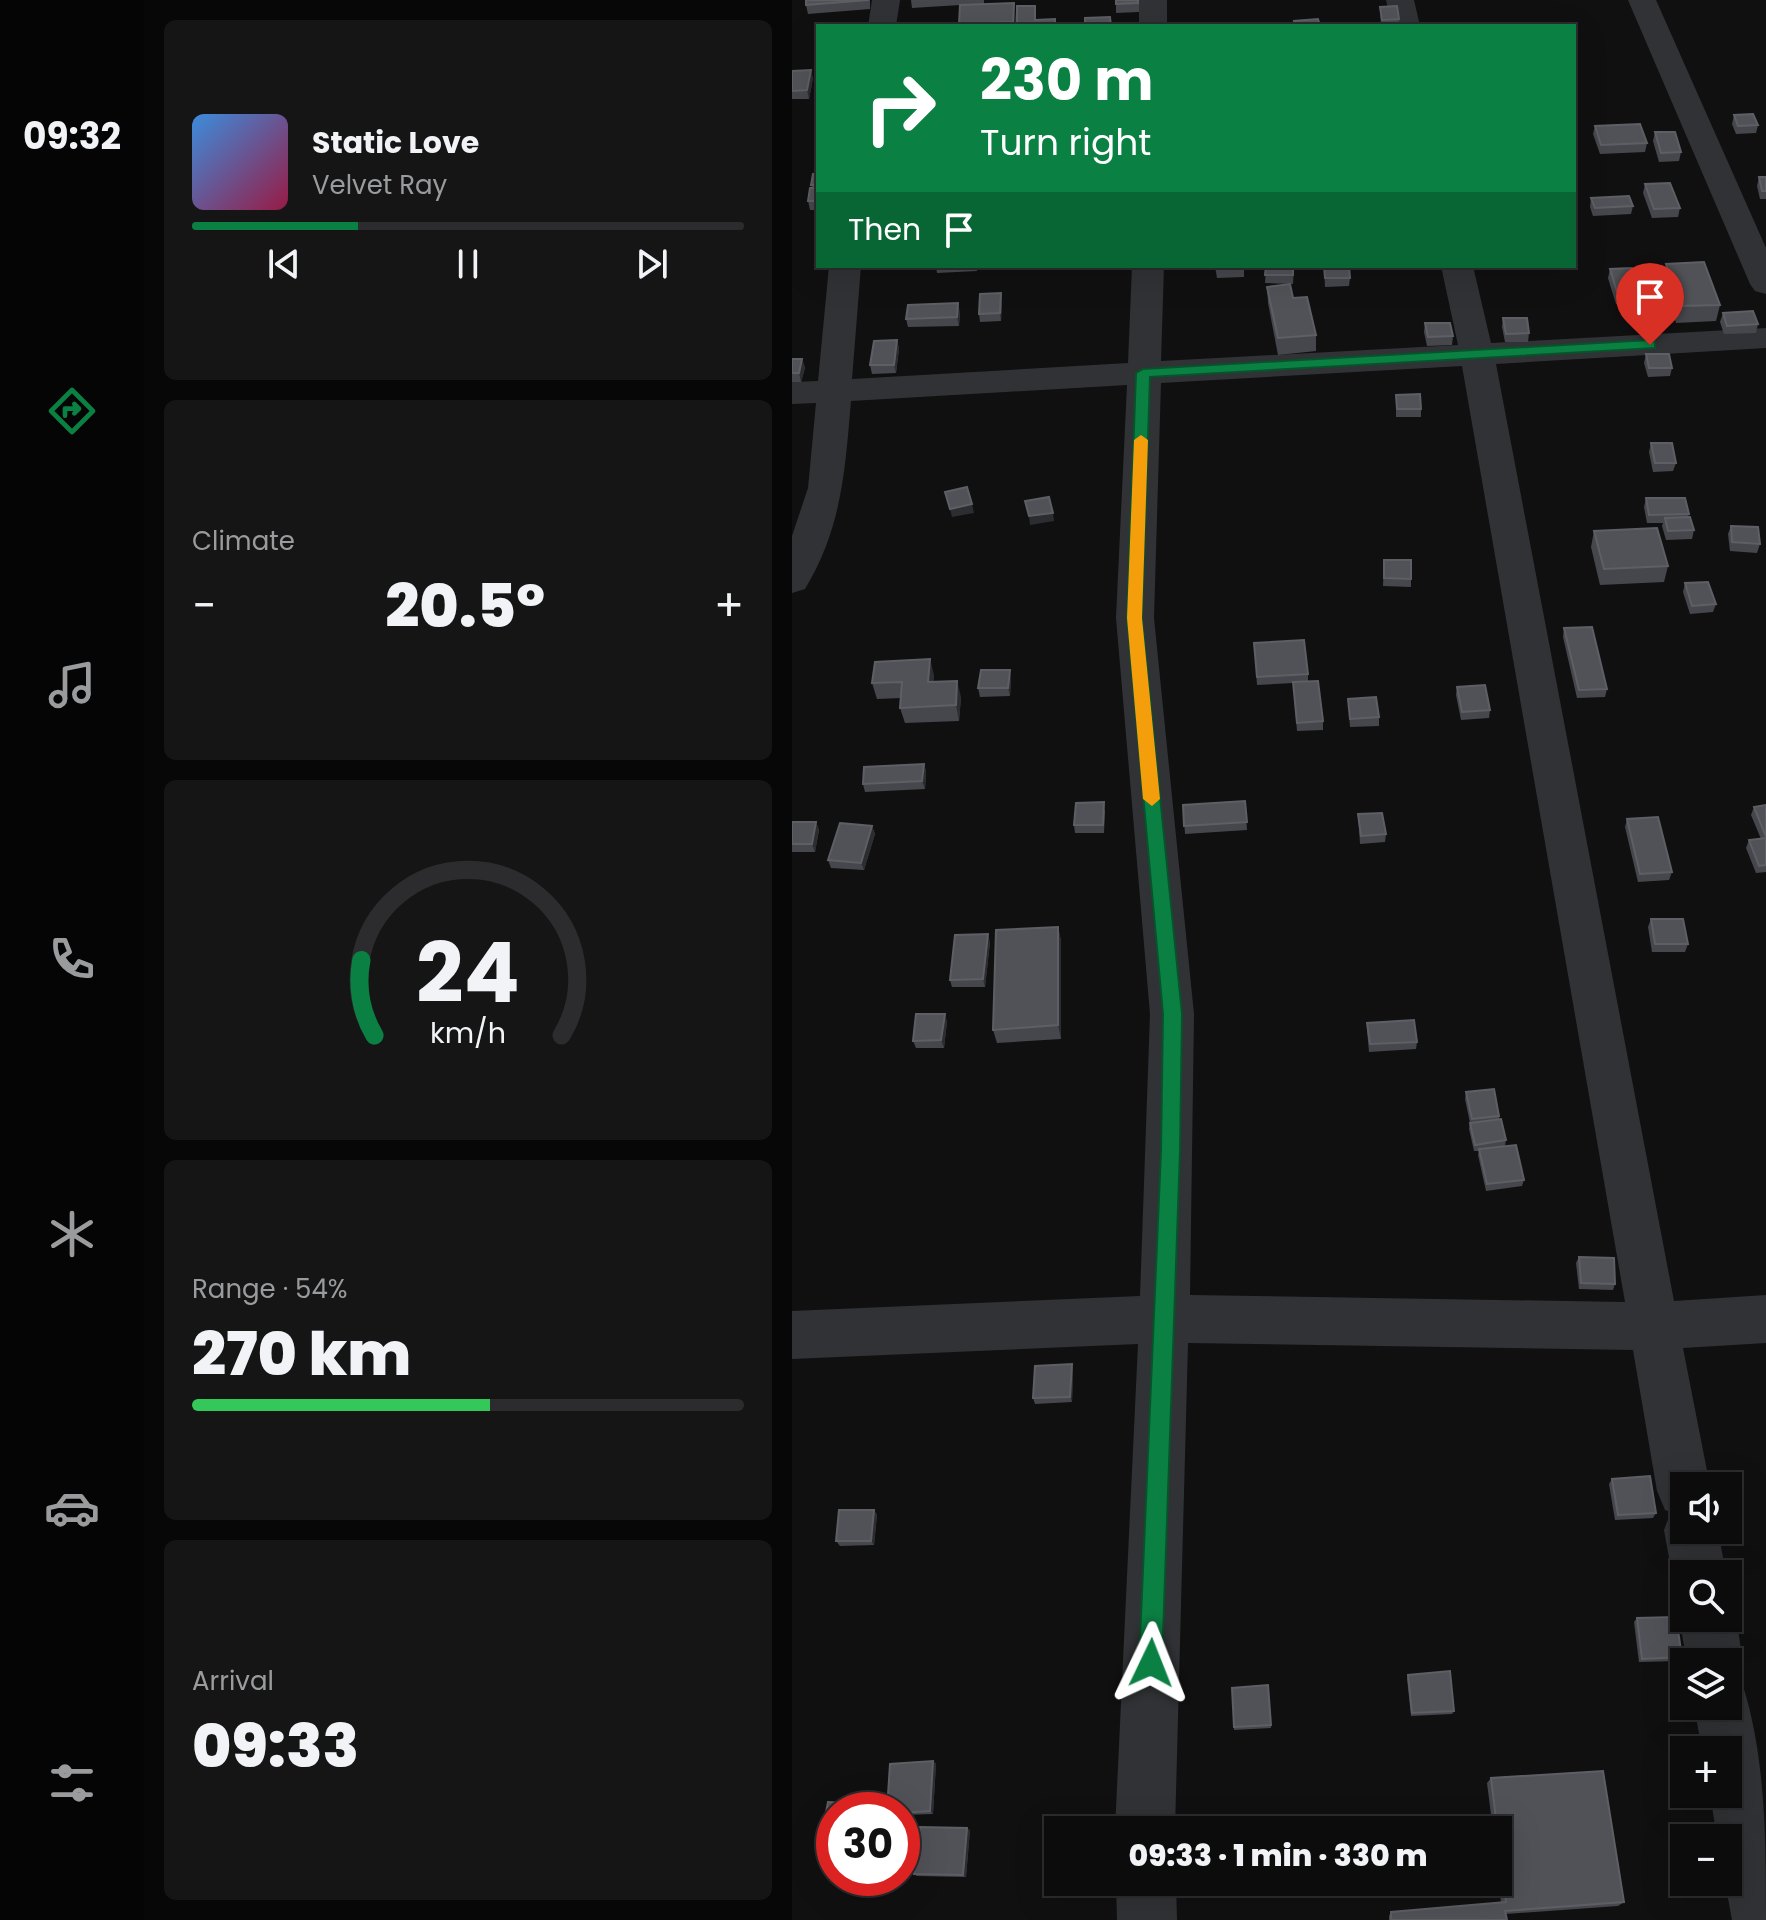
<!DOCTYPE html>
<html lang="en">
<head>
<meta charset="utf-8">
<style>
	:root { --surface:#0c0c0d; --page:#151516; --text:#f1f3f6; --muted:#9a9b9d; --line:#2c2c2e; --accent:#0b8043 }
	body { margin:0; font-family:Poppins,sans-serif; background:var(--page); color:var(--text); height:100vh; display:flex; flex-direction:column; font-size:30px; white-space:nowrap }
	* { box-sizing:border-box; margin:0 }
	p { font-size:26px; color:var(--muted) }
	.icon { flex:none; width:44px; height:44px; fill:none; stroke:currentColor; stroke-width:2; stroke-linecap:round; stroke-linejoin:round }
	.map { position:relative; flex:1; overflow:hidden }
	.panel { display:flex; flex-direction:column; gap:20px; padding:20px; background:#070707; width:648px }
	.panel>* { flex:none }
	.banner { position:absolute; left:24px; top:24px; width:760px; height:244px; border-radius:0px; box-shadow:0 8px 32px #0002,0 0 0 2px var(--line); background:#0b8043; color:#fff; overflow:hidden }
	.tools { position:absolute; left:878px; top:1472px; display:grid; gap:16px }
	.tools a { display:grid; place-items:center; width:72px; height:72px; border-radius:0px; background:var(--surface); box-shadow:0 8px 32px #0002,0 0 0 2px var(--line); font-size:40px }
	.speed { position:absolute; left:24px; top:1792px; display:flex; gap:16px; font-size:40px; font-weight:700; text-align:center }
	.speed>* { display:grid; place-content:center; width:104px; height:104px; border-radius:50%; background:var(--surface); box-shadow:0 8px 32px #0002,0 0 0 2px var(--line); line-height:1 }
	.speed .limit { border:12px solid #d22; background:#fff; color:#111 }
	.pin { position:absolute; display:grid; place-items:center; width:68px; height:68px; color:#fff; margin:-82px -34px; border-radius:50% 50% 50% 0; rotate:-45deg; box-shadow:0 0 8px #0007 }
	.pin .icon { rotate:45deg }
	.me { position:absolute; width:88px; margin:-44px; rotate:2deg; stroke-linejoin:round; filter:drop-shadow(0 0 6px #0008) }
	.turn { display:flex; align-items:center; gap:28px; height:168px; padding:0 32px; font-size:36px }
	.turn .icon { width:104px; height:104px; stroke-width:2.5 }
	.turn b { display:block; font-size:56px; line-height:68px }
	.then { display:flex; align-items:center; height:76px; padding:0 32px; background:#0003; gap:16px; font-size:30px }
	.big { font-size:60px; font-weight:800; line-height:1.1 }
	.panel .card { flex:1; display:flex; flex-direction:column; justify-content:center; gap:12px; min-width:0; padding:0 28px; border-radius:12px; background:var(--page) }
	.panel .dial { align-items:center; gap:0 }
	.dial svg { height:208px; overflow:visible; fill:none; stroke:var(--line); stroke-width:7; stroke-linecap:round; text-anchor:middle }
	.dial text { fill:var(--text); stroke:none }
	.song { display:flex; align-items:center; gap:24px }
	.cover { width:96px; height:96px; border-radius:12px; background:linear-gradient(135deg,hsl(210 70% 55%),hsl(340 70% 35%)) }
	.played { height:8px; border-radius:4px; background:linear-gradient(90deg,var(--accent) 30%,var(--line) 30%) }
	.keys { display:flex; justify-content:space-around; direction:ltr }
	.heat { display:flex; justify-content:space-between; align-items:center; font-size:44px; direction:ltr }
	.charge { height:12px; border-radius:6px; background:linear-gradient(90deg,#34c759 54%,var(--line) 0) }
	.trip { position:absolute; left:252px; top:1816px; width:468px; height:80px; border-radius:0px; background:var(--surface); box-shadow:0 8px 32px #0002,0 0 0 2px var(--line); font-weight:800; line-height:80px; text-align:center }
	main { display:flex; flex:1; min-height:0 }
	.tab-bar { display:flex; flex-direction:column; width:144px; justify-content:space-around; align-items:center; background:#050505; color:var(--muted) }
	.tab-bar .icon { width:56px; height:56px }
	.tab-bar .selected { color:var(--accent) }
	.tab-bar b { font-size:36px; color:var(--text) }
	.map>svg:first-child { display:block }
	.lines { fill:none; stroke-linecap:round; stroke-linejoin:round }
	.minor { fill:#313235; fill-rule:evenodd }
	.wall { fill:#46474c }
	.shaded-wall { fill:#2c2d30 }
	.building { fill:#505257; stroke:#5d5f65; stroke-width:2 }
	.route { fill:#0b8043; stroke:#07532c; stroke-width:2 }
	.slow { fill:#f59e0b }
</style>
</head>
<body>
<main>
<nav class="tab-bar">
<b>09:32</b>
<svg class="icon selected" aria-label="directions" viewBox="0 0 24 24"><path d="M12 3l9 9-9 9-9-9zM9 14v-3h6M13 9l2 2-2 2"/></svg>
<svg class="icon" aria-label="music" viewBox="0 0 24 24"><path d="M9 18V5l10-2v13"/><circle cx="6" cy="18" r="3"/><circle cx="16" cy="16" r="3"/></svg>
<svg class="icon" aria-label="phone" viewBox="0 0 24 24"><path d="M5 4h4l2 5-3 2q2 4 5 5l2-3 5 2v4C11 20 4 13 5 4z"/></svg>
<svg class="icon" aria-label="climate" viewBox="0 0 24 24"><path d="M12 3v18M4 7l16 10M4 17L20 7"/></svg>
<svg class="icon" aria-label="car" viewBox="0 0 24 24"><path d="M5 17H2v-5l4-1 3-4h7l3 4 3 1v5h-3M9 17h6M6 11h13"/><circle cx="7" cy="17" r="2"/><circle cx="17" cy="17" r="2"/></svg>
<svg class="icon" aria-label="filters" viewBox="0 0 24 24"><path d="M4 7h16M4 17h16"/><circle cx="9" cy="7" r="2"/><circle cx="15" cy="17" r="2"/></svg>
</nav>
<section class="panel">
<div class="card">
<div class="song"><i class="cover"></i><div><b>Static Love</b><p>Velvet Ray</p></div></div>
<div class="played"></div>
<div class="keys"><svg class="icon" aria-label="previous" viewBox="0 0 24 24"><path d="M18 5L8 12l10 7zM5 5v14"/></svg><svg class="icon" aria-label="pause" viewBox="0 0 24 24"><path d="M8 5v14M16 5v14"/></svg><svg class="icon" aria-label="next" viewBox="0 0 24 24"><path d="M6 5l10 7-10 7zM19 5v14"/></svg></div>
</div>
<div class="card"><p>Climate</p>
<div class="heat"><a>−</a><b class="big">20.5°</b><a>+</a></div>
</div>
<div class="card dial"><svg viewBox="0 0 100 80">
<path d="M14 69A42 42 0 1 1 86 69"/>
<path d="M14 69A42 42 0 0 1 9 40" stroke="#0b8043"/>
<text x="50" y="56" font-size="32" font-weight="700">24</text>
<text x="50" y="72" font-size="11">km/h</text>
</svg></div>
<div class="card"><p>Range · 54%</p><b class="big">270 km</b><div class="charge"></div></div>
<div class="card"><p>Arrival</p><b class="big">09:33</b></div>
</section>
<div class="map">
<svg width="974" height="1920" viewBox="0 0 974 1920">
	<rect width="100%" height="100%" fill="#101011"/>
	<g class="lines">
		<g class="minor">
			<polygon points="80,0 108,0 104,26 76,26"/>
			<rect x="347" y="0" width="28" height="26"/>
			<polygon points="594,0 622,0 628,26 600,26"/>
			<polygon points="836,0 864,0 974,248 974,294 963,291 958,284"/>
			<path d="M37,266H69L60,379L336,363L340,266H372L369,361L666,345L649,266H681L699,343L974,328V348L704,364L882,1301L974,1295V1343L891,1348L918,1486H892V1530H926L934,1574H892V1595L888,1593L880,1574L872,1530L879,1512L873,1510L865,1491L841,1350L396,1343L383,1830H323L346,1344L0,1359V1311L348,1296L358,1014L324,618L335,385L59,401C53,470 50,528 13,589L0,593V536L16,488L24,403L0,404V382L26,381ZM670,366L833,1302L398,1295L402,1014L362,618L369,383Z"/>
			<path d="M936,1602C947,1628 955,1656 942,1682L951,1686C974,1759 974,1842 974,1920H940L933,1882H936V1838H925L918,1794H936V1750H910L902,1706H936V1662H895L887,1618L892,1606V1618H936Z"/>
			<polygon points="324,1882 384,1882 385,1920 325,1920"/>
		</g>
	</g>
	<g class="wall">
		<polygon points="78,0 78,9 16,14 14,5"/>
		<polygon points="119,0 192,0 192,4 224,19 224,26 167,26 168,5 120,8"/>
		<polygon points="324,0 347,0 347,12 324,13"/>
		<polygon points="588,7 607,19 607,26 589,26"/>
		<polygon points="0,71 21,78 17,99 0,99"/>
		<polygon points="942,115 966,125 964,133 944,134 940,124"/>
		<polygon points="803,126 855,143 853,152 808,154 801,134"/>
		<polygon points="863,132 889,152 887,161 867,162 861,141"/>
		<polygon points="26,174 26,210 18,210 16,201 20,188 19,185"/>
		<polygon points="967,177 974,177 974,199 968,199 965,186"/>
		<polygon points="853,184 888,208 886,217 860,218 851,193"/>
		<polygon points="799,198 841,206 839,214 801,216 798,207"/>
		<polygon points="874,264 928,305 924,321 884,323 870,280"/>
		<polygon points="144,266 185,266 185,271 145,273"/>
		<polygon points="423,266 452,266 452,277 425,278"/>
		<polygon points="474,266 502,266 501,284 473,283"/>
		<polygon points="532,266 558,278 557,286 533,287"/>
		<polygon points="818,269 850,294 848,302 824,304 816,278"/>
		<polygon points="475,287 501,298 524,335 524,351 486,355 476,303"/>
		<polygon points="209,293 210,302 209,321 188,322 187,314"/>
		<polygon points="168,312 167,326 116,327 114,319"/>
		<polygon points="931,313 966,324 964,333 932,334 928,322"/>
		<polygon points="711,318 737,333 736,342 713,342 710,327"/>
		<polygon points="633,323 661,336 660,345 635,346 632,332"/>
		<polygon points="105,340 107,349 104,373 80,374 78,365"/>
		<polygon points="854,354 880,368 878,376 856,377 852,363"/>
		<polygon points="0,359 10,359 13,368 9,382 0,382"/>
		<polygon points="604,395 629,409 629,417 604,417"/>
		<polygon points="859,443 884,463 881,471 861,472 857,452"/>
		<polygon points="854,498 897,514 896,517 902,530 900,539 874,540 870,526 871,523 855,523 852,507"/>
		<polygon points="939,526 968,544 965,553 938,551 936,534"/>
		<polygon points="802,531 876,566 872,582 808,585 799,547"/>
		<polygon points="592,560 619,579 619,587 591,586"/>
		<polygon points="893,583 924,604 921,612 898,614 891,592"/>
		<polygon points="772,628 815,689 813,697 785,698 771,637"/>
		<polygon points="462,643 516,674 516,682 531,721 531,730 505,731 501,683 465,685"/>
		<polygon points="142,675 141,682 169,697 167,721 113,723 108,708 109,698 85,699 80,683"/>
		<polygon points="219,678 218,696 188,697 186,688"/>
		<polygon points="665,687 698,710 697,718 669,720 664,695"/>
		<polygon points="556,699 587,717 587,726 558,727"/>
		<polygon points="132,764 134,772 133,789 73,792 71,784"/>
		<polygon points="453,801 455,830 393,834 391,805"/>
		<polygon points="974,805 974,872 964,873 954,848 957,840 969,839 959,815 962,807"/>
		<polygon points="313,810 312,833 283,833 282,825"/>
		<polygon points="566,814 594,834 593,842 568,844"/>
		<polygon points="835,819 880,872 877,880 846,882 833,827"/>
		<polygon points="0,822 24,822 27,830 23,852 0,852"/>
		<polygon points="80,826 83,834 72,870 39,868 36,860"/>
		<polygon points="859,919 896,944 893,952 860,952 856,927"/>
		<polygon points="266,927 269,941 269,1039 205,1043 201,1030"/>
		<polygon points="198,942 193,987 160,987 158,980"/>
		<polygon points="155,1021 152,1048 124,1048 121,1041"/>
		<polygon points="575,1023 625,1042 624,1049 577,1052 575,1030"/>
		<polygon points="674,1092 707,1116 707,1119 714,1140 713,1146 732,1180 730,1186 694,1191 686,1155 687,1151 682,1151 677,1129 678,1123 673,1099"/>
		<polygon points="787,1257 823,1284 821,1290 787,1289 784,1263"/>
		<polygon points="280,1364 281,1370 280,1402 243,1404 241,1398"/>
		<polygon points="820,1479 864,1513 861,1518 823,1520 817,1484"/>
		<polygon points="85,1514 82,1545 48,1546 44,1541"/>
		<polygon points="845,1618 890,1657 887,1661 847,1662 842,1622"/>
		<polygon points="616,1675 662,1711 660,1714 619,1716 615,1678"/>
		<polygon points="476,1685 479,1728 442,1730 440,1688"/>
		<polygon points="141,1761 144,1764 141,1814 110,1815 110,1810"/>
		<polygon points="699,1778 832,1902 826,1906 714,1914 715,1920 597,1920 597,1916 599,1912 709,1903 706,1874 706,1830 701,1830 695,1783"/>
		<polygon points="178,1830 174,1877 125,1876 122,1874"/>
	</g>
	<g class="shaded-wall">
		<polygon points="222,3 224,19 224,26 222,26 221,22"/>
		<polygon points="19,70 21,78 17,99 15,90"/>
		<polygon points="209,293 210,302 209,321 208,313"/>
		<polygon points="166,303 168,312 167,326 165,317"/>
		<polygon points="105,340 107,349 104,373 102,365"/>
		<polygon points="10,359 13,368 9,382 7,373"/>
		<polygon points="180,504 182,513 160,517 158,509"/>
		<polygon points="261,513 262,521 238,525 237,516"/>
		<polygon points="138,659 142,675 140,698 136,682"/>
		<polygon points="218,670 219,678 218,696 216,688"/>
		<polygon points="165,681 169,697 167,721 164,705"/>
		<polygon points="132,764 134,772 133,789 130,781"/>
		<polygon points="24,822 27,830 23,852 20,844"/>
		<polygon points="80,826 83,834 72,870 69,863"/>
		<polygon points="266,927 269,941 269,1039 266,1025"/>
		<polygon points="196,934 198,942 193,987 191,979"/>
		<polygon points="153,1014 155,1021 152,1048 149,1040"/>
		<polygon points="280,1364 281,1370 280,1402 278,1397"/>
		<polygon points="82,1510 85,1514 82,1545 79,1541"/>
		<polygon points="141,1761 144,1764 141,1814 138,1811"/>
		<polygon points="175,1828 178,1830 174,1877 171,1875"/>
	</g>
	<g class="building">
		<polygon points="14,0 77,0 14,5"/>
		<polygon points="324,0 346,0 346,3 324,4"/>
		<polygon points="222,3 221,22 167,24 168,5"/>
		<polygon points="225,6 243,6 243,20 263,19 263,26 225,26"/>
		<polygon points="605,6 607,19 590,20 588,7"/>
		<polygon points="318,17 319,26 293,26 293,18"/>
		<polygon points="526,19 528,26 503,26 502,21"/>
		<polygon points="19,70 15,90 0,91 0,71"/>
		<polygon points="961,114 966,125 946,126 942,115"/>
		<polygon points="848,124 855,143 809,145 803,126"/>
		<polygon points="863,132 883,132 889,152 869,153"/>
		<polygon points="21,174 26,174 26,185 19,185"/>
		<polygon points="967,177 974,177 974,191 970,191"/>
		<polygon points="878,183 888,208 862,209 853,184"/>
		<polygon points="18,188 26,188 26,201 16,201"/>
		<polygon points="837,196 841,206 803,208 799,198"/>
		<polygon points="912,262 928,305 888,306 874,264"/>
		<polygon points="424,266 452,266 452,268 424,269"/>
		<polygon points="474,266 501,266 501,275 473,275"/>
		<polygon points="532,266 557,266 558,278 533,278"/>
		<polygon points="840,268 850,294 826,295 818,269"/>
		<polygon points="498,284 501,298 515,297 524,335 486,338 475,287"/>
		<polygon points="209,293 208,313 187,314 188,294"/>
		<polygon points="166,303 165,317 114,319 116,305"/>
		<polygon points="961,311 966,324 935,326 931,313"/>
		<polygon points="711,318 735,318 737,333 714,334"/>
		<polygon points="633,323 658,323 661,336 636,337"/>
		<polygon points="105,340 102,365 78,365 82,341"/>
		<polygon points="854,354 877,354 880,368 857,368"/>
		<polygon points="0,359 10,359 7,373 0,373"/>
		<polygon points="628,394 629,409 605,409 604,395"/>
		<polygon points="859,443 880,443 884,463 863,463"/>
		<polygon points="175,487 180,504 158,509 153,492"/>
		<polygon points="257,497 261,513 237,516 233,501"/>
		<polygon points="854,498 893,498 897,514 857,515"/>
		<polygon points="898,517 902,530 876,531 873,518"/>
		<polygon points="939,526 966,527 968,544 940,542"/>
		<polygon points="865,528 876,566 812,569 802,531"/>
		<polygon points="592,560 619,560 619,579 592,578"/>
		<polygon points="916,582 924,604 900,606 893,583"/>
		<polygon points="800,627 815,689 787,690 772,628"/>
		<polygon points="512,640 516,674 465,677 462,643"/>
		<polygon points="138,659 136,682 165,681 164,705 108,708 110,682 80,683 83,662"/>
		<polygon points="189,670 218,670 216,688 186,688"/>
		<polygon points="526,681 531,721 505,723 501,682"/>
		<polygon points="693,685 698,710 670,712 665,687"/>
		<polygon points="584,697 587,717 558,719 556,699"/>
		<polygon points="132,764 130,781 71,784 72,767"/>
		<polygon points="453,801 455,822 392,826 391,805"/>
		<polygon points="312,802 311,825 282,825 284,803"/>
		<polygon points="974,805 974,837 962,807"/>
		<polygon points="590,813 594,834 569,836 566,814"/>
		<polygon points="866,817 880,872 848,874 835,819"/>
		<polygon points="0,822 24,822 20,844 0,844"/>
		<polygon points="48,823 80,826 69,863 36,860"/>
		<polygon points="974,838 974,865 967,866 957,840"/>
		<polygon points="859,919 891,919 896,944 863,944"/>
		<polygon points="266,927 266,1025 201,1030 204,930"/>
		<polygon points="196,934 191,979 158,980 163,935"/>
		<polygon points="124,1014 153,1014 149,1040 121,1041"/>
		<polygon points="622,1020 625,1042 578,1044 575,1023"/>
		<polygon points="702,1089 707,1116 680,1119 674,1092"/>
		<polygon points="709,1119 714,1140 683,1145 678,1123"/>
		<polygon points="724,1145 732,1180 695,1184 687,1149"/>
		<polygon points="787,1257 822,1258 823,1284 789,1283"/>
		<polygon points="280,1364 278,1397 241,1398 243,1366"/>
		<polygon points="858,1476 864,1513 826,1515 820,1479"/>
		<polygon points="47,1510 82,1510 79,1541 44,1541"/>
		<polygon points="884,1617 890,1657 850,1659 845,1618"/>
		<polygon points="658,1671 662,1711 620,1713 616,1675"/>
		<polygon points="476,1685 479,1725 442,1727 440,1688"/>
		<polygon points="141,1761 138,1811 110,1813 110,1810 95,1810 98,1764"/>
		<polygon points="811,1771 832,1902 713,1911 715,1920 599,1920 599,1912 714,1902 699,1778"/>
		<polygon points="36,1802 72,1804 71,1810 42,1810 42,1854 26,1853"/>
		<polygon points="128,1827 175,1828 171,1875 122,1874"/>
	</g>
	<polygon class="route" points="858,340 863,342 863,348 358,377 350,618 390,1014 388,1151 370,1663 367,1672 359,1675 350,1672 347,1663 369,1151 371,1014 335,618 344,373 351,369"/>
	<polygon class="slow" points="349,435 356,440 350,618 368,799 360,806 351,799 335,618 342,440"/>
</svg>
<div class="tools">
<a><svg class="icon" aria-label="sound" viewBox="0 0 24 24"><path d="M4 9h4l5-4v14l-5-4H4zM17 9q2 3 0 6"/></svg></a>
<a><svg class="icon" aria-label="search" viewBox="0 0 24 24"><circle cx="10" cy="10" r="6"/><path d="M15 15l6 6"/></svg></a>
<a><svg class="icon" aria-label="layers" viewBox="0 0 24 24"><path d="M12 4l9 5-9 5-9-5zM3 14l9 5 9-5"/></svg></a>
<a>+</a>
<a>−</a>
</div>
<div class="speed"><div class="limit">30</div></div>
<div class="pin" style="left:858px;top:345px;background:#d93025"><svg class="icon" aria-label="arrive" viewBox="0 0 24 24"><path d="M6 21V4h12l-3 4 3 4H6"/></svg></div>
<svg class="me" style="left:359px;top:1663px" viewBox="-20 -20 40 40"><path d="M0-17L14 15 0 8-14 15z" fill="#0b8043" stroke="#fff" stroke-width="4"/></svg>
<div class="trip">09:33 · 1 min · 330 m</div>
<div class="banner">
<div class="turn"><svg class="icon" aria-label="right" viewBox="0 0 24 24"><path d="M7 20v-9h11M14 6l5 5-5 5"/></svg><div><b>230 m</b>Turn right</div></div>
<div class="then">Then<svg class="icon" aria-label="arrive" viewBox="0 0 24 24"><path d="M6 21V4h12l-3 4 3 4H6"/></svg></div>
</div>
</div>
</main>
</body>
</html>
